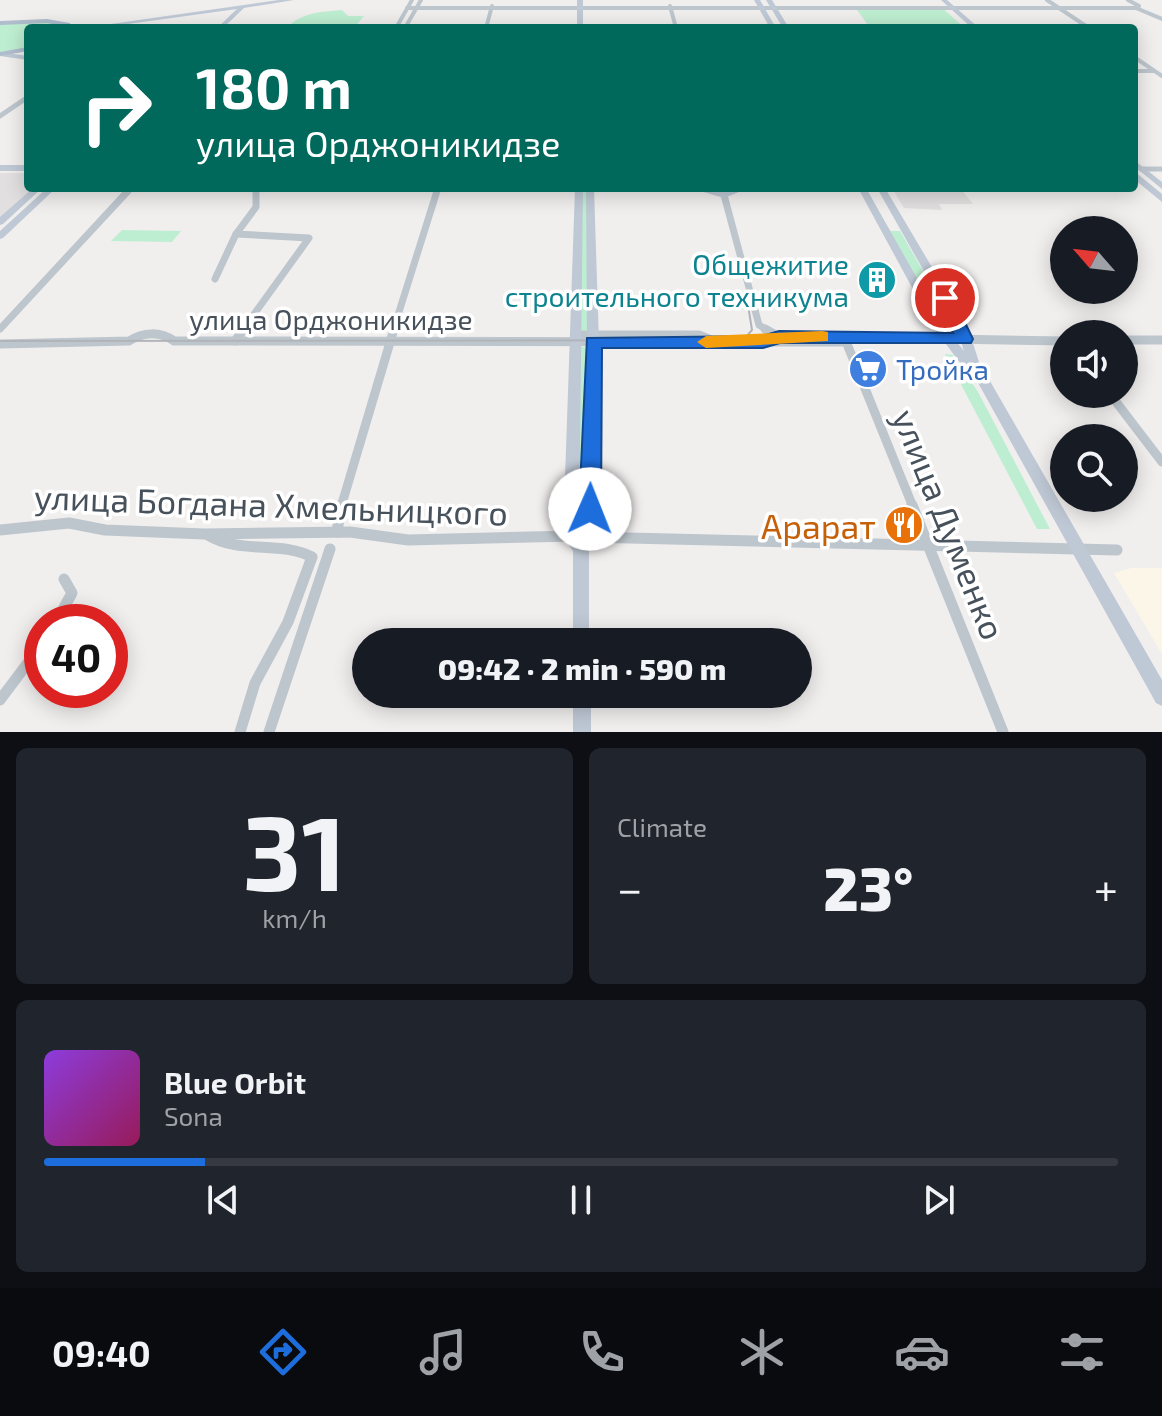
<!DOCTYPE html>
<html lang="en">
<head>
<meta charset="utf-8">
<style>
	:root { --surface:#171b24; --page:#20242c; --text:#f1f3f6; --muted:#9ea1a6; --line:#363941; --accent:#1d6edc }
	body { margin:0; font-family:"Exo 2",sans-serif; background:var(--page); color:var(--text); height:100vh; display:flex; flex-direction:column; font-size:30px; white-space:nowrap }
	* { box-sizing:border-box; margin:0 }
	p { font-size:26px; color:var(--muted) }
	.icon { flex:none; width:44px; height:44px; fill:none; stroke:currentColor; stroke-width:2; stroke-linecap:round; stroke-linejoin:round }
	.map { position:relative; height:732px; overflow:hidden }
	.panel { display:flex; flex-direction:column; gap:16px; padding:16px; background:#0d0f14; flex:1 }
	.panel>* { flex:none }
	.guide { position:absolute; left:24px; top:24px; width:1114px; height:168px; border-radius:8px; box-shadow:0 4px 20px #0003; background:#00695c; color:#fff; overflow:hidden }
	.needle { width:52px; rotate:298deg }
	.buttons { position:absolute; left:1050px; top:216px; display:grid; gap:16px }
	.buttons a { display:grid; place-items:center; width:88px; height:88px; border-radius:50%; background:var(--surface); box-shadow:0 4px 20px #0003; font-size:40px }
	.speed { position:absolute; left:24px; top:604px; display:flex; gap:16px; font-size:40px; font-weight:700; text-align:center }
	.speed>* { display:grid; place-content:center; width:104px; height:104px; border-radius:50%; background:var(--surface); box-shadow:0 4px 20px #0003; line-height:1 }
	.speed .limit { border:12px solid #d22; background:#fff; color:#111 }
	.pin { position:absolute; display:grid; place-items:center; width:68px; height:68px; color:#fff; margin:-34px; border:4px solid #fff; border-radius:50%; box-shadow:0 2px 8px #0007 }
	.me { position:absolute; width:88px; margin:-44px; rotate:1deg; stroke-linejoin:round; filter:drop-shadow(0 0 6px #0008) }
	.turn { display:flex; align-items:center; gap:28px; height:168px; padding:0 40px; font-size:36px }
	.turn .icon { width:104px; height:104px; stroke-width:2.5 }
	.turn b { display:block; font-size:56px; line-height:68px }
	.big { font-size:60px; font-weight:800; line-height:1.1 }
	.panel .widget { flex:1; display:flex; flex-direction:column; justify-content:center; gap:12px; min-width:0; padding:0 28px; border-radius:12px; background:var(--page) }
	.panel .dial { align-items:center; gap:0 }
	.dial b { font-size:104px; line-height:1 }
	.song { display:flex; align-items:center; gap:24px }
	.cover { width:96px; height:96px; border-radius:12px; background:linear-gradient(135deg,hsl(270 70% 55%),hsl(330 70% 35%)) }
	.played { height:8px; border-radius:4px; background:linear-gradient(90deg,var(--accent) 15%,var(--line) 15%) }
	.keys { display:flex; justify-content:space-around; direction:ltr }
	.heat { display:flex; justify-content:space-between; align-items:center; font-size:44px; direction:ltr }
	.panel .tiles { flex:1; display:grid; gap:16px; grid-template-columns:1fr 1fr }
	.widget:last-child { grid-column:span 2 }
	.trip { position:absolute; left:352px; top:628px; width:460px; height:80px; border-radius:40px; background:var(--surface); box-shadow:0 4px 20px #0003; font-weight:800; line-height:80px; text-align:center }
	.tab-bar { display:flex; height:128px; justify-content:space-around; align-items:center; background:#090b0e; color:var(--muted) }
	.tab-bar .icon { width:56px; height:56px }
	.tab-bar .current { color:var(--accent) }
	.tab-bar b { font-size:36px; color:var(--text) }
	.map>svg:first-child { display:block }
	.commercial { fill:#fbf6e8 }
	.education { fill:#e2dfe0 }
	.green { fill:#beeed1 }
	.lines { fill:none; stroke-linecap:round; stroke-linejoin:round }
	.street-far4 { stroke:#bdc6cd; stroke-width:4 }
	.street-far3 { stroke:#bdc6cd; stroke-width:5 }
	.street-far2 { stroke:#bdc6cd; stroke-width:7 }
	.street-far1 { stroke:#bdc6cd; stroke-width:9 }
	.street { stroke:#bdc6cd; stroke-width:11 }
	.secondary { fill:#bfc9d5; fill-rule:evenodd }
	.primary { fill:#afbdcd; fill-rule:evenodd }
	.tram { stroke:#b1b4b9; stroke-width:2 }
	.route { fill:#1d6edc; stroke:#13488f; stroke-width:2 }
	.slow { fill:#f59e0b }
	.labels { text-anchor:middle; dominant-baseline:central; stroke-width:7; stroke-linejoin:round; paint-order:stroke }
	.culture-label { font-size:28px; fill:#0d838f; stroke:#fff; text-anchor:end }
	.street-label { font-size:28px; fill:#47515b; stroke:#fff }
	.shop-label { font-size:28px; fill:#366cbe; stroke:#fff; text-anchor:start }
	.near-street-label { font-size:34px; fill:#47515b; stroke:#fff }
	.near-food-label { font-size:34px; fill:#c56008; stroke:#fff; text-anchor:end }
</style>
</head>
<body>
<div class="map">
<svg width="1162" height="732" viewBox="0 0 1162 732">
	<rect width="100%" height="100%" fill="#f1eeee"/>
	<polygon class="commercial" points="1131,568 1162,568 1162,654 1114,573"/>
	<g class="education">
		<polygon points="0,173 28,173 28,188 33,188 0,218"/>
		<polygon points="892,188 960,188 973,204 939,204 942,210 904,208"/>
	</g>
	<g class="green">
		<polygon points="942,8 965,28 868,25 857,10"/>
		<path d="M342,10L348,16H364L354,28H287C301,12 322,12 342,10Z"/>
		<polygon points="46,22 66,25 65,28 28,28 28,48 0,53 0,24"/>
		<polygon points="582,188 588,188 590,333 580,333"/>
		<polygon points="122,230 181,231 172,242 111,241"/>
		<polygon points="889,231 900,231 957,330 945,330"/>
		<polygon points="580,347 589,347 585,533 574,532"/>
		<polygon points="945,354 953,355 978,392 1050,529 1037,529"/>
	</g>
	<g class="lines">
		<g class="street-far4">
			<polyline points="1047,0 1089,28"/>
			<polyline points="1128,0 1139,6 1136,8 1162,19"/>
			<polyline points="670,6 676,28"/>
			<polyline points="407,8 1136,8"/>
			<polyline points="396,28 412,0"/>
			<polyline points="405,28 421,0"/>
			<polyline points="486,28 492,6"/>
			<polyline points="1134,57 1162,76"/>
			<polyline points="1134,71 1153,71"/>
		</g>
		<g class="street-far3">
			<polyline points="0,116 28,97"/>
			<polyline points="1141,169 1162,169"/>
			<polyline points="256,188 256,193"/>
			<polyline points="126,193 131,188"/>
			<polyline points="436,193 438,188"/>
		</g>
		<g class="street-far2">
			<polyline points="724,195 759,325 769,331"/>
			<polyline points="215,279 236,234"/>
			<polyline points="0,329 128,191"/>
			<polyline points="242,331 309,238 236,234 256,207 256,191"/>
			<polyline points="393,331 437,191"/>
		</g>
		<g class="street-far1">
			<polyline points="765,329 779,337"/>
			<polyline points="577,335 699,335 711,340"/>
			<polyline points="841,337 1064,341"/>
			<polyline points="845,339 913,507"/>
			<polyline points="1124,340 1162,340"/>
			<polyline points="235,341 244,329"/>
			<path d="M0,344L129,341C143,332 160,331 174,341L846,342"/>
			<polyline points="1110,394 1162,462"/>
			<polyline points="341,507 394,329"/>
		</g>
		<g class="street">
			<polyline points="912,505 1003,732"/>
			<polyline points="0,530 69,523 105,530 204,534 350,532 408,540 574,536"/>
			<polyline points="337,532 341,505"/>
			<path d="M208,535C241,555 279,540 312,557L288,622L255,683L240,732"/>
			<polyline points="588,537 1117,550"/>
			<polyline points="56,622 72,593 64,579"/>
			<polyline points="0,700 42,644"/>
			<polyline points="269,732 330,549"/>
		</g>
		<g class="secondary">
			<polygon points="279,0 294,0 244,8 223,28 217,28 237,9 99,28 83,28"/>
			<rect x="577" y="0" width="6" height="28"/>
			<polygon points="754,0 760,0 776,28 770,28"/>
			<polygon points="766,0 772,0 789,28 783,28"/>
			<polygon points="941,0 947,0 979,28 972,28"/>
			<polygon points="0,52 28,56 28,60 0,56"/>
			<polygon points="1134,160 1162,182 1162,189 1134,166"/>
			<rect x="0" y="165" width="28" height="6"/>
			<polygon points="1134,171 1162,194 1162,202 1134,179"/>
			<polygon points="33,188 42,188 3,224 0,225 0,217"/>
			<polygon points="47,188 56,188 3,238 0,239 0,231"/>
			<polygon points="575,188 583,188 579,534 581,537 587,342 586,188 594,188 599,342 597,537 589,551 589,642 573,642 573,551 563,536"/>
			<polygon points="690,188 705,188 724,192 736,188 749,188 724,198"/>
			<polygon points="858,188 866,188 944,326 964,351 956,328 877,188 885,188 968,328 979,362 1162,680 1162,706 1156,703 972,372 966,371 934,328"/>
			<rect x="573" y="694" width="18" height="38"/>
		</g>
		<g class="primary">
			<polygon points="47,19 70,23 72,28 47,23 0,25 0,21"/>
			<polygon points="28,47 28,51 0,56 0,52"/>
		</g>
		<g class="tram">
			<polyline points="737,338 746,337 752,330 748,305"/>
			<polyline points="0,341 861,340"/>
		</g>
	</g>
	<polygon class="route" points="945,293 953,298 973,339 971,343 780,343 763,348 602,348 601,509 598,516 590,518 582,516 579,509 587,338 762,336 779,331 953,333 937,298"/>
	<polygon class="slow" points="822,331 828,332 828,341 706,348 697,342 706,336"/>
	<defs>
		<symbol id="building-disc" viewBox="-11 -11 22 22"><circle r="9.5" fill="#0f9aa8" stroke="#fff"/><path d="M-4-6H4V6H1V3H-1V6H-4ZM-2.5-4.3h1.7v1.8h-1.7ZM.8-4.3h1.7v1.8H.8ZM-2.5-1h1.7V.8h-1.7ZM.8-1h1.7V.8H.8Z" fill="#fff"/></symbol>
		<symbol id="supermarket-disc" viewBox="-11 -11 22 22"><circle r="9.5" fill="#3f7fe0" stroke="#fff"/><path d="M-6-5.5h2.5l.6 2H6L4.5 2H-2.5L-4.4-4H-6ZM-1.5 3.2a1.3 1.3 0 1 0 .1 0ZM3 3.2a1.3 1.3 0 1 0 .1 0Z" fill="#fff"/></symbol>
		<symbol id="restaurant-disc" viewBox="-11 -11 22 22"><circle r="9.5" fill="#e8710a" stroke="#fff"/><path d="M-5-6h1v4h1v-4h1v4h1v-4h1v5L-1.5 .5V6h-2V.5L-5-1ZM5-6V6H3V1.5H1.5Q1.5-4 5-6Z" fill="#fff"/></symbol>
	</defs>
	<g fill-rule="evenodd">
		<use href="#building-disc" x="855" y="258" width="44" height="44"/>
		<use href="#supermarket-disc" x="846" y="347" width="44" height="44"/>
		<use href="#restaurant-disc" x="882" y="503" width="44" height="44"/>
	</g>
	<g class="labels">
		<g class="culture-label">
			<text x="849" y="264">Общежитие<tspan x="849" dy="32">строительного техникума</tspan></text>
		</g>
		<g class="street-label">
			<text x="331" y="319">улица Орджоникидзе</text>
		</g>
		<g class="shop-label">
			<text x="896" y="369">Тройка</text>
		</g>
		<g class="near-street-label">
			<text transform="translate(271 504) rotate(2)">улица Богдана Хмельницкого</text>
			<text transform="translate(950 524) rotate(68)">улица Думенко</text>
		</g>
		<g class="near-food-label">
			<text x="876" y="525">Арарат</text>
		</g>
	</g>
</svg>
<div class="buttons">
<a><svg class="needle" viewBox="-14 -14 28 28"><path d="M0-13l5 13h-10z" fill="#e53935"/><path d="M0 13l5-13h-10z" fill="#9ea1a6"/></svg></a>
<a><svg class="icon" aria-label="sound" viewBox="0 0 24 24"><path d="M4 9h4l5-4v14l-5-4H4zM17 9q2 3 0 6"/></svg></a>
<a><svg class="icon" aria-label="search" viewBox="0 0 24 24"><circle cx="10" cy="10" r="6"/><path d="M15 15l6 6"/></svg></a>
</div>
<div class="speed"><div class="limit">40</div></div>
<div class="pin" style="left:945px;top:298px;background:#d93025"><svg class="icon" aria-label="arrive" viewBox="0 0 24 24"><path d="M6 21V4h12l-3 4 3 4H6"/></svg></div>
<svg class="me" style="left:590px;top:509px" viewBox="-20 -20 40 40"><circle r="19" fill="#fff"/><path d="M0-13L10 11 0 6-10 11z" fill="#1d6edc"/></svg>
<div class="trip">09:42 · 2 min · 590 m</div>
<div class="guide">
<div class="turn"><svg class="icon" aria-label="right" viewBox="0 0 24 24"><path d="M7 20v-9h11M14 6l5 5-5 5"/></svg><div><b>180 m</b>улица Орджоникидзе</div></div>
</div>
</div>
<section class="panel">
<div class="tiles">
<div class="widget dial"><b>31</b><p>km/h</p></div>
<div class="widget"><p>Climate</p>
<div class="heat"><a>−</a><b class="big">23°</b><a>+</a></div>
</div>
<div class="widget">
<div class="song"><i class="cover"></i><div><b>Blue Orbit</b><p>Sona</p></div></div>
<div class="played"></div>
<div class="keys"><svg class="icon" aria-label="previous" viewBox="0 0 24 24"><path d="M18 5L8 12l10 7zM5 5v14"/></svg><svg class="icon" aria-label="pause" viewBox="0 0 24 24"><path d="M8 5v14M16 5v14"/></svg><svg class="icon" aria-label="next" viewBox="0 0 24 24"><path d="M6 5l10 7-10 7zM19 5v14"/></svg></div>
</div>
</div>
</section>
<nav class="tab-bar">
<b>09:40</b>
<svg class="icon current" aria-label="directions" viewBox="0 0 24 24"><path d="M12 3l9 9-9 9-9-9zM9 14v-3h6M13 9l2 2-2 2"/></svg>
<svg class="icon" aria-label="music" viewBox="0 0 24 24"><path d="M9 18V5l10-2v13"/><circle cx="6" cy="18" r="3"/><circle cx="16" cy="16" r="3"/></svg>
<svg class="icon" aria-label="phone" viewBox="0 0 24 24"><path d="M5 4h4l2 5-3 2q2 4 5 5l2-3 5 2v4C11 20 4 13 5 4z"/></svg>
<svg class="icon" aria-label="climate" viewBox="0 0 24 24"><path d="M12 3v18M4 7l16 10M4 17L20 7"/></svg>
<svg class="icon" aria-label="car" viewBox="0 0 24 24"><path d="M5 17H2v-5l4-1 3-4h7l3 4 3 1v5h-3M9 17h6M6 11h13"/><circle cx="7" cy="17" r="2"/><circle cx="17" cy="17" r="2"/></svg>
<svg class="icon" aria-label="filters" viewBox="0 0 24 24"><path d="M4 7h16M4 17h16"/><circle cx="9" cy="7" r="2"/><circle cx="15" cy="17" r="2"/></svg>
</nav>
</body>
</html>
